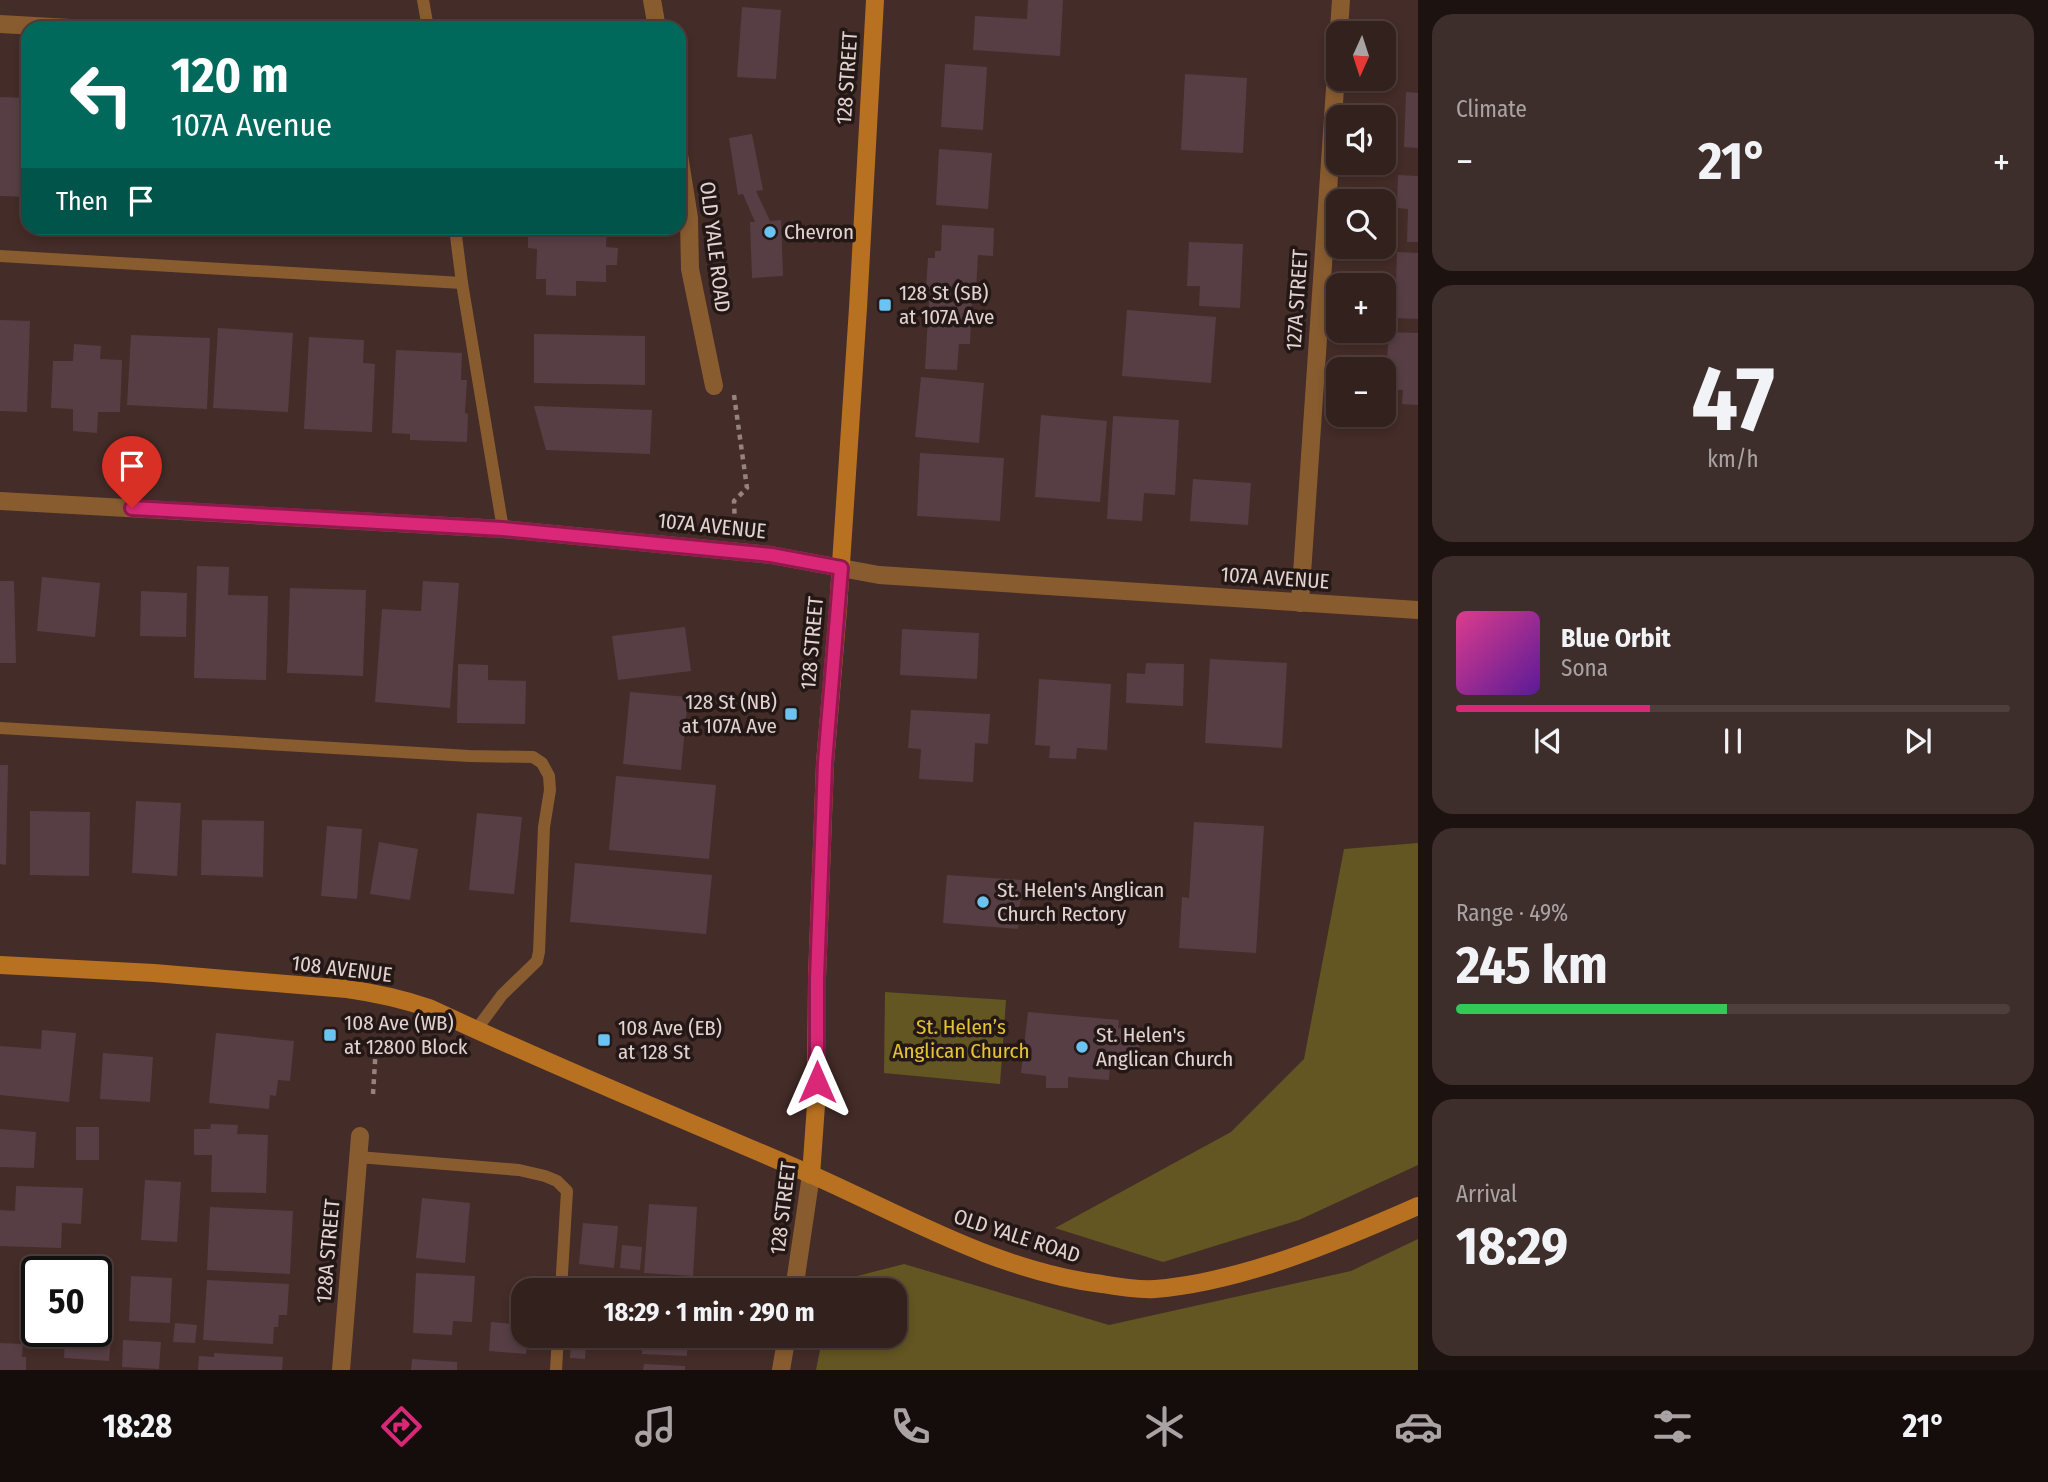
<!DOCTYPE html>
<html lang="en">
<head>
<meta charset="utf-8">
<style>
	:root { --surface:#33211e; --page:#3e2e2b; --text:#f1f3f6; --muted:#a9a3a4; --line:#4e3e3c; --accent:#db2777 }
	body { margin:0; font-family:"Fira Sans Condensed",sans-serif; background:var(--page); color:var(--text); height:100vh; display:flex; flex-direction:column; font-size:26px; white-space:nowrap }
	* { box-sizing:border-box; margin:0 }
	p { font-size:23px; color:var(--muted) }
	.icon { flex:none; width:38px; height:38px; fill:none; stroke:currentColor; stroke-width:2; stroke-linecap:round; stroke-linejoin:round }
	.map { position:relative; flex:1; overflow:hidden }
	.details { display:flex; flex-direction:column; gap:14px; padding:14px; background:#1c1210; width:630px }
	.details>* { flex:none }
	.guide { position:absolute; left:21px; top:21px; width:665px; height:214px; border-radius:21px; box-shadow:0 4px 10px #0003,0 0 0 2px var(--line); background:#00695c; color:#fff; overflow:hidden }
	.needle { width:46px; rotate:183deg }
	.buttons { position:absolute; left:1326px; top:21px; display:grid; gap:14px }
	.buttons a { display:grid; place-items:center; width:70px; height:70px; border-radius:14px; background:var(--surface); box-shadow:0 4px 10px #0003,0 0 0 2px var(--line); font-size:35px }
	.speed { position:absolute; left:21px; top:1256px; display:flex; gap:14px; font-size:35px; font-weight:700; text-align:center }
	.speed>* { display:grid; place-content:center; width:91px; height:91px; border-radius:50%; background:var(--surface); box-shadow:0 4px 10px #0003,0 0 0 2px var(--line); line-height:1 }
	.speed .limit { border:4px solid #111; border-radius:10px; background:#fff; color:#111 }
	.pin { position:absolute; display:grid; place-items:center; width:60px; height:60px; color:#fff; margin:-72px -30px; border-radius:50% 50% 50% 0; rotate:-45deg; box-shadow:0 0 7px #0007 }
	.pin .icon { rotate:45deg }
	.me { position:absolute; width:77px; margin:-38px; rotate:0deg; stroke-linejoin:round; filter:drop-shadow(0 0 5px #0008) }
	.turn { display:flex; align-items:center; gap:24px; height:147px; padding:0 35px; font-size:32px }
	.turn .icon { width:91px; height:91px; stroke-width:2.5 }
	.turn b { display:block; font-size:49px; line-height:60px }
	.then { display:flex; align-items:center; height:66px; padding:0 35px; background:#0003; gap:14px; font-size:26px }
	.big { font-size:52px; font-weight:700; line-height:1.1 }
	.details .widget { flex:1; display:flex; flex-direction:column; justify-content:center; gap:10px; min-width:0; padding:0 24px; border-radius:21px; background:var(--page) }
	.details .dial { align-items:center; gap:0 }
	.dial b { font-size:91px; line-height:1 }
	.song { display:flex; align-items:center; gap:21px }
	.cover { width:84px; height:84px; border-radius:10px; background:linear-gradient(135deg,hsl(330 70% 55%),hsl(270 70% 35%)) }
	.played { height:7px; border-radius:4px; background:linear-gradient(90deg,var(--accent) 35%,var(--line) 35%) }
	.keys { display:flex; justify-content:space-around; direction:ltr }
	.heat { display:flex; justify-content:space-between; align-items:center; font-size:38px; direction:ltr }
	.charge { height:10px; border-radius:5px; background:linear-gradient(90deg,#34c759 49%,var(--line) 0) }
	.trip { position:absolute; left:511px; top:1278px; width:396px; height:70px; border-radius:21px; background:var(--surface); box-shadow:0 4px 10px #0003,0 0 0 2px var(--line); font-weight:700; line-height:70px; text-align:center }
	.tab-bar { display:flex; height:112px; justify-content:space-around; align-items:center; background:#140d0c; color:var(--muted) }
	.tab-bar .icon { width:49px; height:49px }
	.tab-bar .active { color:var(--accent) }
	.tab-bar b { font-size:32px; color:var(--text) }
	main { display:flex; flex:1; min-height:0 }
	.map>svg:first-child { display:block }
	.green { fill:#645622 }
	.building { fill:#573e45 }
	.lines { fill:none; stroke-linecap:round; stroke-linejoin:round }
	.path { stroke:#96827f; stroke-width:4.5; stroke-dasharray:5 5; stroke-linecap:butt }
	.service { stroke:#895c30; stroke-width:12 }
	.minor { stroke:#895c30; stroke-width:18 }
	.secondary { stroke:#b87121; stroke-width:18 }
	.route-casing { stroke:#8e194d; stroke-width:18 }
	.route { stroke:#db2777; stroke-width:12 }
	.poi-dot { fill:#6bc3f2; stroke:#231816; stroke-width:2.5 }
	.labels { text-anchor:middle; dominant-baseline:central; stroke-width:7; stroke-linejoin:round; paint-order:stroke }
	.street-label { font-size:21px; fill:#e3d3d0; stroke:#231816 }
	.poi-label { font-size:21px; fill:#e3d3d0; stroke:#231816; text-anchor:start }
	.park-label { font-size:21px; fill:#e5c333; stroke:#231816 }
</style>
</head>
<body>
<main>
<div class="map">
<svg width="1418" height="1370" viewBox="0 0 1418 1370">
	<rect width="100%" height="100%" fill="#442c28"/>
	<g class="green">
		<polygon points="1418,843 1418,1165 1299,1220 1163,1262 1055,1228 1231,1132 1304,1059 1344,849"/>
		<polygon points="885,992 1006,1000 1000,1084 884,1073"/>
		<polygon points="1418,1239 1418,1370 816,1370 823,1335 894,1335 894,1290 832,1290 834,1282 904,1264 1109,1325 1351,1271"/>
	</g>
	<g class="building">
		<polygon points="1028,0 1063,0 1060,56 973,50 975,16 1027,19"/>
		<polygon points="742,7 781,10 776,79 737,77"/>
		<polygon points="945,64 987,67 983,130 941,127"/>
		<polygon points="1185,74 1247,78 1243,153 1181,150"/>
		<polygon points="1406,92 1418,93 1418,148 1404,147"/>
		<polygon points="0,97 28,98 28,197 0,196"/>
		<polygon points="752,134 763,190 756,191 770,221 781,220 783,276 752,278 750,222 755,222 743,194 738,195 729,138"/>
		<polygon points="939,149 992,153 988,209 936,205"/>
		<polygon points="1398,175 1418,176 1418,242 1407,242 1408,209 1397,208"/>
		<polygon points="942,225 994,228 993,256 978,255 976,291 926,289 928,258 935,258 935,251 941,251"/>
		<polygon points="528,228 607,228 606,247 618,248 617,265 606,265 606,282 576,281 576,296 546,295 546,279 536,279 537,249 528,248"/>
		<polygon points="1189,242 1243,244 1240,308 1199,306 1200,286 1187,286"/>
		<polygon points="1397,252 1418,253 1418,319 1395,318"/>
		<polygon points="929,301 972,303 970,344 959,344 957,370 925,369"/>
		<polygon points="1127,310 1216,317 1211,383 1122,376"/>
		<polygon points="0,320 30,321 27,412 0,411"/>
		<polygon points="218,328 293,333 288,412 213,408"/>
		<polygon points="1389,332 1418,333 1418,405 1402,404 1403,390 1385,389"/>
		<polygon points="534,334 645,336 645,385 534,383"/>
		<polygon points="131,335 210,338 207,409 127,405"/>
		<polygon points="309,337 364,340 363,363 375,364 372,432 304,429"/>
		<polygon points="74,344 101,346 100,359 122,360 120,412 98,412 97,433 73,431 73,409 51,408 53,361 73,361"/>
		<polygon points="396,350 462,353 461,380 467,380 465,413 468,414 467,442 410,440 410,434 392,433"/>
		<polygon points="921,377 984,383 979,443 915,437"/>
		<polygon points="534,406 652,410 650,454 546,450"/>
		<polygon points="1041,415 1107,421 1100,502 1035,497"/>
		<polygon points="1113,416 1179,420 1175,495 1144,493 1142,521 1107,519"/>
		<polygon points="920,453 1004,458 1000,521 917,516"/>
		<polygon points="1193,479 1251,483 1248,525 1190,521"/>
		<polygon points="197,566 229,567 228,595 268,596 266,680 194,678"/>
		<polygon points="42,577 100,583 95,637 37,631"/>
		<polygon points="0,581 14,581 16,663 0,663"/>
		<polygon points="423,581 459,583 450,708 375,702 382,609 421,611"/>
		<polygon points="290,588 366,590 363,676 287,673"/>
		<polygon points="141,591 187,593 186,637 140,636"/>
		<polygon points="685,627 691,671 618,680 612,636"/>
		<polygon points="902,629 979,633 977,679 900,675"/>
		<polygon points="1210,659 1287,663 1282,748 1205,743"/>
		<polygon points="1146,663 1184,664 1183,706 1126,703 1127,673 1145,674"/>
		<polygon points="458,664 488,665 488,680 526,681 525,724 457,723"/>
		<polygon points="1039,679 1111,684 1107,750 1077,748 1076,759 1049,758 1050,746 1035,745"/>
		<polygon points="630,692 688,697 681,770 623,764"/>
		<polygon points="911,710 990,714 988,744 975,743 973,782 919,779 921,749 908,748"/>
		<polygon points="0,765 8,765 6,865 0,864"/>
		<polygon points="616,776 716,785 709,859 609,850"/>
		<polygon points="136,801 181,803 177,876 132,873"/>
		<polygon points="30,811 90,812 89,876 30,875"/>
		<polygon points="477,813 522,817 514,894 469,890"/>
		<polygon points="202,820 264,821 263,877 201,875"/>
		<polygon points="1194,822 1264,826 1256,953 1179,948 1182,897 1189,898"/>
		<polygon points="327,826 362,829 357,899 321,896"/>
		<polygon points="379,842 418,849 410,900 370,894"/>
		<polygon points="575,863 712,875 706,934 570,922"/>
		<polygon points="947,875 1022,880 1018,929 943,923"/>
		<polygon points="1028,1012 1119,1020 1118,1028 1140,1030 1138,1067 1110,1065 1109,1080 1068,1077 1068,1088 1046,1088 1046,1076 1021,1073"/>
		<polygon points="42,1030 76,1033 69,1102 0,1095 0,1046 41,1049"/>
		<polygon points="216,1033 294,1041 290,1081 278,1080 276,1096 270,1095 269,1109 209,1103"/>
		<polygon points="103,1053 153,1057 150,1102 100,1099"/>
		<polygon points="211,1124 238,1125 237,1134 268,1135 266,1193 211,1192 212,1155 194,1155 194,1129 210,1129"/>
		<rect x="76" y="1127" width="23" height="33"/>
		<polygon points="0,1129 36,1132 34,1168 0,1167"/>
		<polygon points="145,1180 181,1182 177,1242 141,1240"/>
		<polygon points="16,1186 83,1188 81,1224 62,1223 61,1248 0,1246 0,1210 15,1211"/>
		<polygon points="422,1198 470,1203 465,1263 416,1258"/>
		<polygon points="649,1204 697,1207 693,1276 644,1273"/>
		<polygon points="210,1207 293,1211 290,1274 207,1270"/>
		<polygon points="583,1223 618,1226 614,1268 579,1264"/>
		<polygon points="622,1245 642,1247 640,1270 620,1268"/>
		<polygon points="416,1273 475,1276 472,1322 453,1321 452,1335 413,1333"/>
		<polygon points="131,1276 172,1278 170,1323 129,1321"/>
		<polygon points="578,1277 611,1280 610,1290 577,1290"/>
		<polygon points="207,1280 289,1284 287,1315 279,1315 278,1327 274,1327 273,1344 203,1340"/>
		<polygon points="491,1322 523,1325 523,1335 528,1335 526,1354 489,1351"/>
		<polygon points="175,1323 197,1325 195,1343 173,1342"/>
		<polygon points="65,1334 111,1337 109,1361 64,1358"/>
		<polygon points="643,1335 688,1335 687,1356 642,1354"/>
		<polygon points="123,1340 161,1342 159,1369 122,1367"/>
		<polygon points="0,1343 23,1344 22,1357 26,1357 26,1370 0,1370"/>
		<polygon points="571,1345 586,1346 585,1359 570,1358"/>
		<polygon points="214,1353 283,1357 282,1370 198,1370 199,1356 214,1357"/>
		<polygon points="412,1359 457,1362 457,1370 411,1370"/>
		<polygon points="644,1364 685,1366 685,1370 643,1370"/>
	</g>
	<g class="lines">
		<g class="path">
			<polyline points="734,395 747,488 734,501 735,527"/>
			<polyline points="373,1094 376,1046"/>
		</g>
		<g class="service">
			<polyline points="423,0 428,28"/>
			<polyline points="455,228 462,283 503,529"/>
			<polyline points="0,256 462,283"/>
			<polyline points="0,728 469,756 533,757 542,763 549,776 550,790 544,827 539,952 537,961 502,995 476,1030"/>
			<polyline points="358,1157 519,1170 545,1176 557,1181 567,1191 561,1290"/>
			<polyline points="556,1370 558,1335"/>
		</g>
		<g class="minor">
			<polyline points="652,0 657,28"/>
			<polyline points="0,24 70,28"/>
			<polyline points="679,155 689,218 690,269 714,386"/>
			<polyline points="0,501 503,529 771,555 879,575 1418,610"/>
			<polyline points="1300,603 1341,0"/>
			<polyline points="794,1290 811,1175"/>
			<polyline points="341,1370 360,1136"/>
			<polyline points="781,1370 787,1335"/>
		</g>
		<g class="secondary">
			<path d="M0,965L154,973L347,989C376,993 402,999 429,1008C555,1067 683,1119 810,1174C905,1216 997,1271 1102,1284C1119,1287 1138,1290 1155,1289C1242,1282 1339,1241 1418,1206"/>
			<polyline points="811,1175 816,1105 817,978 825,763 838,609 858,308 875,0"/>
		</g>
	</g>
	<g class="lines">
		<defs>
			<polyline id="route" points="132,508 503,529 771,555 841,568 825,763 817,978 817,1082"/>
		</defs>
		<use href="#route" class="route-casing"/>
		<use href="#route" class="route"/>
	</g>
	<g class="poi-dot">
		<circle cx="770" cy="232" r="7"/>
		<rect x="878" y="298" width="14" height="14" rx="3.5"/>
		<rect x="784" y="707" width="14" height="14" rx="3.5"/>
		<circle cx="983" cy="902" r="7"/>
		<rect x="323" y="1028" width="14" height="14" rx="3.5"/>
		<rect x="597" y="1033" width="14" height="14" rx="3.5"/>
		<circle cx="1082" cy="1047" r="7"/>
	</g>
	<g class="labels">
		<g class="street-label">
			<text transform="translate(847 78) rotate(-86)">128 STREET</text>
			<text transform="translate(715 247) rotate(83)">OLD YALE ROAD</text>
			<text transform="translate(1297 300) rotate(-86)">127A STREET</text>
			<text transform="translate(712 526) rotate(6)">107A AVENUE</text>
			<text transform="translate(1275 578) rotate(4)">107A AVENUE</text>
			<text transform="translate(812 643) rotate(-85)">128 STREET</text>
			<text transform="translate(342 969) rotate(7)">108 AVENUE</text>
			<text transform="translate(783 1208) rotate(-83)">128 STREET</text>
			<text transform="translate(1017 1236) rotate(18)">OLD YALE ROAD</text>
			<text transform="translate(328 1251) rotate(-85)">128A STREET</text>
		</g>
		<g class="poi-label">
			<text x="784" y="232">Chevron</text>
			<text x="899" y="293">128 St (SB)<tspan x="899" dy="24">at 107A Ave</tspan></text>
			<text x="777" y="702" text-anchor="end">128 St (NB)<tspan x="777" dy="24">at 107A Ave</tspan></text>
			<text x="997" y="890">St. Helen's Anglican<tspan x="997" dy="24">Church Rectory</tspan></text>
			<text x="344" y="1023">108 Ave (WB)<tspan x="344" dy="24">at 12800 Block</tspan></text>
			<text x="618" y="1028">108 Ave (EB)<tspan x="618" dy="24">at 128 St</tspan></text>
			<text x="1096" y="1035">St. Helen's<tspan x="1096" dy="24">Anglican Church</tspan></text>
		</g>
		<g class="park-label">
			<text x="961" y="1027">St. Helen’s<tspan x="961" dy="24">Anglican Church</tspan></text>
		</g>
	</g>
</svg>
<div class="buttons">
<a><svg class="needle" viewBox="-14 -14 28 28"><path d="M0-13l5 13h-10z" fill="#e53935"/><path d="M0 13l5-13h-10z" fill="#a9a3a4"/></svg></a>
<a><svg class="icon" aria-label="sound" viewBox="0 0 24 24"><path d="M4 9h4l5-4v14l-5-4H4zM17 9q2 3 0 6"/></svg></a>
<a><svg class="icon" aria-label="search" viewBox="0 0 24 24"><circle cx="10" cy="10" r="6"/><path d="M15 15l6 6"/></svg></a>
<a>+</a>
<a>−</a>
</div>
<div class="speed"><div class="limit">50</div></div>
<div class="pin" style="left:132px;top:508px;background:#d93025"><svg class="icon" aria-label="arrive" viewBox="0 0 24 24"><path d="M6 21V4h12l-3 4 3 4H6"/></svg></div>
<svg class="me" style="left:817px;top:1082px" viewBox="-20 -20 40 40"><path d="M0-17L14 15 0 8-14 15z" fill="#db2777" stroke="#fff" stroke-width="4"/></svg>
<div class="trip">18:29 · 1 min · 290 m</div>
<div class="guide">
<div class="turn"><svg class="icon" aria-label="left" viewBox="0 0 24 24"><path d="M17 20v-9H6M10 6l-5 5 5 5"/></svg><div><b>120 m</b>107A Avenue</div></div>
<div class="then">Then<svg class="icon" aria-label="arrive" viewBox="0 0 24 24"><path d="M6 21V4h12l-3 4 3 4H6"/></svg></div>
</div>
</div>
<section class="details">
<div class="widget"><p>Climate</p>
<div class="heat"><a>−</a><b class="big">21°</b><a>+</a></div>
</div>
<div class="widget dial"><b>47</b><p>km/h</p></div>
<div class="widget">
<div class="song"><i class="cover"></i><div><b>Blue Orbit</b><p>Sona</p></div></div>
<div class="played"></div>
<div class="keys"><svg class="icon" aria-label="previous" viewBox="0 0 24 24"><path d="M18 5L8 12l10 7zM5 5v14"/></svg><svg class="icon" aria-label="pause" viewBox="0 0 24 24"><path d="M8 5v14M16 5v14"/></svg><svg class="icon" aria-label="next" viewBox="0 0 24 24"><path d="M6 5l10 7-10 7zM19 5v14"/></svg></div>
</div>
<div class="widget"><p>Range · 49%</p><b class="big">245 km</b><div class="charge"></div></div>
<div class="widget"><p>Arrival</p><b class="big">18:29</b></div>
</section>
</main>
<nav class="tab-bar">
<b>18:28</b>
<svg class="icon active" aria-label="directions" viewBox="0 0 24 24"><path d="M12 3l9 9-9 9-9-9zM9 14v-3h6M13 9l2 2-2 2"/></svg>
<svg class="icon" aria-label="music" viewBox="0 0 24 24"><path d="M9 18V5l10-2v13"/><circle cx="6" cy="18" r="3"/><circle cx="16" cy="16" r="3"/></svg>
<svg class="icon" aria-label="phone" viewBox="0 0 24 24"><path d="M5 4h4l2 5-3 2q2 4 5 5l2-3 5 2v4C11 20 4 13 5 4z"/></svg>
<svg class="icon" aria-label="climate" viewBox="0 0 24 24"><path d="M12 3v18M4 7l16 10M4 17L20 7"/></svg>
<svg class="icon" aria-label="car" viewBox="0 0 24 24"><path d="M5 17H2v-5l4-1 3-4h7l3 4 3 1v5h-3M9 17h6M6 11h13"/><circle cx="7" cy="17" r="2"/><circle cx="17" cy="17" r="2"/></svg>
<svg class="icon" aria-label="filters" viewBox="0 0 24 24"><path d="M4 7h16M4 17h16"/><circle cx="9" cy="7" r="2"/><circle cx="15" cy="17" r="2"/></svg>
<b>21°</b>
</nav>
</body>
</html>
